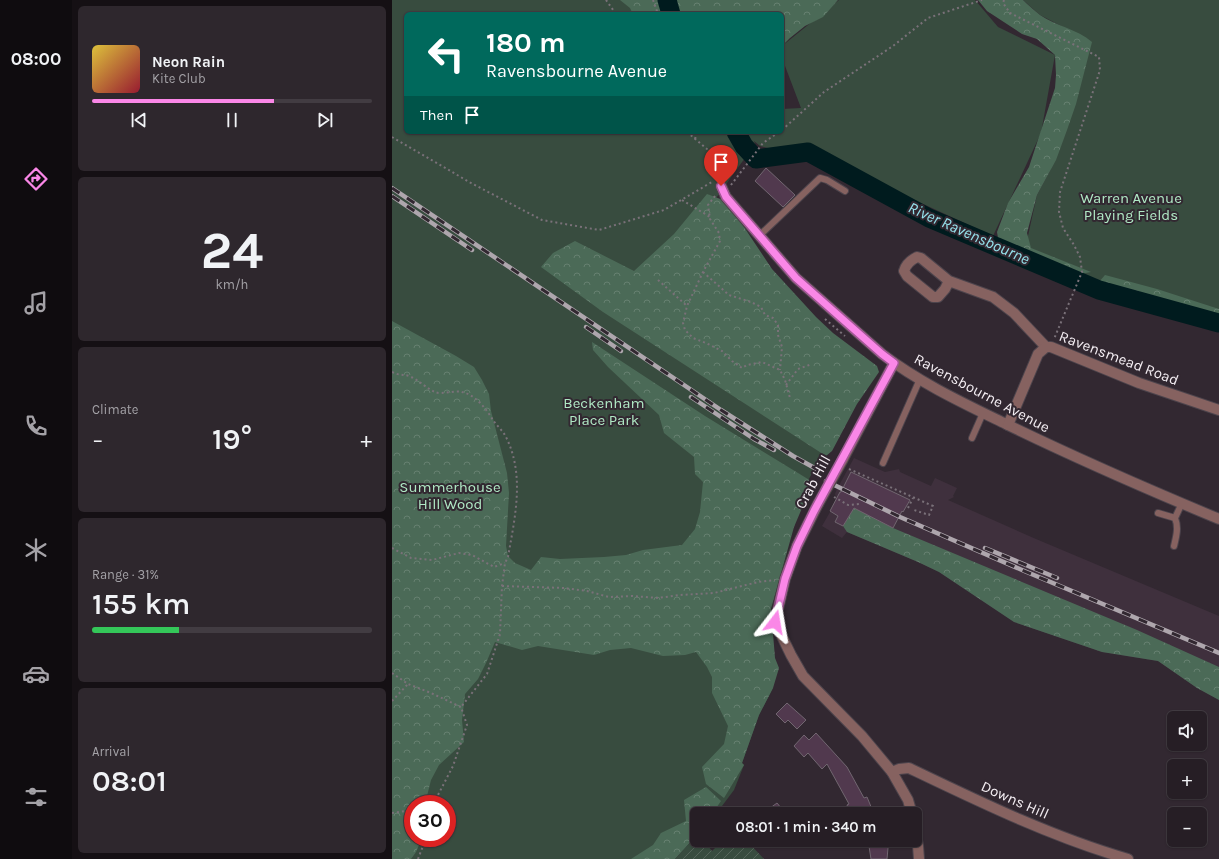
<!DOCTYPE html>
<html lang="en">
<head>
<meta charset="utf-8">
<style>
	:root { --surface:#261e25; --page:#2e272d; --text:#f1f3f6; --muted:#a4a2a7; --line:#423c42; --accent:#fa87e7 }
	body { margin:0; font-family:Karla,sans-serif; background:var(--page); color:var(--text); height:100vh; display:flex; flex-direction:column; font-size:15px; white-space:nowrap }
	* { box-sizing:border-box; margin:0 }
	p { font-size:13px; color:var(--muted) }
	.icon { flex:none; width:22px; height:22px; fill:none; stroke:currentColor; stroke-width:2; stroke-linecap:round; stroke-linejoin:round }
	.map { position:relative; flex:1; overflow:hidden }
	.side { display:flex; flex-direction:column; gap:6px; padding:6px; background:#151014; width:320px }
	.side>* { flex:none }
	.top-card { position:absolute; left:12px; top:12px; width:380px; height:122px; border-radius:6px; box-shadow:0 1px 3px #0004,0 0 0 1px var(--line); background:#00695c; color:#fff; overflow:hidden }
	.tools { position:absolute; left:775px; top:711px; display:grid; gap:8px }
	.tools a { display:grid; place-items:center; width:40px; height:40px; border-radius:6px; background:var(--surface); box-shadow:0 1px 3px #0004,0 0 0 1px var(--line); font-size:20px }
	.speed { position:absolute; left:12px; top:795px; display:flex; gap:8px; font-size:20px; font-weight:700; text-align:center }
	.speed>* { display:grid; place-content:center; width:52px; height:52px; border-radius:50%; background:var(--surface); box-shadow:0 1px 3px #0004,0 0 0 1px var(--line); line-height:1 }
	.speed .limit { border:6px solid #d22; background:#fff; color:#111 }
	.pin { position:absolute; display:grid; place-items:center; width:34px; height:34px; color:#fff; margin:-41px -17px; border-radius:50% 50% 50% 0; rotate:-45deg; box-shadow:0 0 4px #0007 }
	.pin .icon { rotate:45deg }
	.me { position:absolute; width:44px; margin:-22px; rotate:14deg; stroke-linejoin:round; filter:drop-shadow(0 0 3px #0008) }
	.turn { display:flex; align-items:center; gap:14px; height:84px; padding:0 16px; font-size:18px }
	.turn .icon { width:52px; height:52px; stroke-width:2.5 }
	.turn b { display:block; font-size:28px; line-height:34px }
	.then { display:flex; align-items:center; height:38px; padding:0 16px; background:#0003; gap:8px; font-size:15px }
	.big { font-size:30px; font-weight:600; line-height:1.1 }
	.side .tile { flex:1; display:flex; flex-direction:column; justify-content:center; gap:6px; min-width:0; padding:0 14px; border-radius:6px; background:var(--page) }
	.side .dial { align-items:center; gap:0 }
	.dial b { font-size:52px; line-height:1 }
	.song { display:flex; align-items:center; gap:12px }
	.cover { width:48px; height:48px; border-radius:6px; background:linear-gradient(135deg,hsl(50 70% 55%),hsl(350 70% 35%)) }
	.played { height:4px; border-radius:2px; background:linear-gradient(90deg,var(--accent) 65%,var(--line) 65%) }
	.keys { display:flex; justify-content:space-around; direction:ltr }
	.heat { display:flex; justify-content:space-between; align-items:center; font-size:22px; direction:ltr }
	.charge { height:6px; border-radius:3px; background:linear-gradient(90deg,#34c759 31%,var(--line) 0) }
	.trip { position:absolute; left:298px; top:807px; width:232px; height:40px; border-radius:6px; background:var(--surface); box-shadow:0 1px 3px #0004,0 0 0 1px var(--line); font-weight:600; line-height:40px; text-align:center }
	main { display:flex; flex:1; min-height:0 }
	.tabs { display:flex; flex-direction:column; width:72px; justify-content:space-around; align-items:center; background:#0f0c0f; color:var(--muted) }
	.tabs .icon { width:28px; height:28px }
	.tabs .active { color:var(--accent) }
	.tabs b { font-size:18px; color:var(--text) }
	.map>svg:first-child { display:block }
	.built { fill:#3f303d }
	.green { fill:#384c3f; fill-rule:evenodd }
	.forest { fill:url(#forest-crowns) }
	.garden { fill:url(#garden-furrows) }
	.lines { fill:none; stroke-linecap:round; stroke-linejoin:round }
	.river { stroke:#001b1e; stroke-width:19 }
	.building { fill:#51394e; stroke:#716670 }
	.service-casing { stroke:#4d444c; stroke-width:8 }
	.minor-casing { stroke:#4d444c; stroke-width:12 }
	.path { stroke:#7a7179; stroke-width:2; stroke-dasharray:2 3; stroke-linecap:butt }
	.service { stroke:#866260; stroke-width:6 }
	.minor { stroke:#866260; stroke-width:10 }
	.rail-casing { stroke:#aea6ad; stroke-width:4.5 }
	.rail { stroke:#322831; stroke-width:3; stroke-dasharray:9; stroke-linecap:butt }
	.minor-bridge-casing { stroke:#4d444c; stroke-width:12; stroke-linecap:butt }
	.minor-bridge { stroke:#866260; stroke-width:10 }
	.route-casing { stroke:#a25896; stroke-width:10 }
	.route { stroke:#fa87e7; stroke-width:7 }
	.labels { text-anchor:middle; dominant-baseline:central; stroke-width:4; stroke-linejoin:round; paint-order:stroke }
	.park-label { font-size:15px; fill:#b0e9c5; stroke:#322831 }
	.street-label { font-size:15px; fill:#f4eef3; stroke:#322831 }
	.water-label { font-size:16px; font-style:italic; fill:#95e2ec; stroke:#322831 }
</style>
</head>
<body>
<main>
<nav class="tabs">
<b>08:00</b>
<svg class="icon active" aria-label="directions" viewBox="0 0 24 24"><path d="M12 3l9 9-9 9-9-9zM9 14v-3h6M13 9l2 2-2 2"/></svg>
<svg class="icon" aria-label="music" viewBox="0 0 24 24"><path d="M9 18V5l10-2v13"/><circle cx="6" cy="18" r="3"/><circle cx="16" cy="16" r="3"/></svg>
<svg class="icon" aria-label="phone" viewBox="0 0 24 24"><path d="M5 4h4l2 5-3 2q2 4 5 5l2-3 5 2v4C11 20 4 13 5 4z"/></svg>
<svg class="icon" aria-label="climate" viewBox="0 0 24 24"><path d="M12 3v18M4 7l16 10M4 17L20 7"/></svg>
<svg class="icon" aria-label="car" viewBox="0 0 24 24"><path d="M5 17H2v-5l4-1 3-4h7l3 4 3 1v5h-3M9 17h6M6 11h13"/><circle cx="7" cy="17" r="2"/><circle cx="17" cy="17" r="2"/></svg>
<svg class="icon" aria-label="filters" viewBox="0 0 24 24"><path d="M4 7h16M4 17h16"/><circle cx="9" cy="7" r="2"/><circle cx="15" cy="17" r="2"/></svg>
</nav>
<section class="side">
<div class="tile">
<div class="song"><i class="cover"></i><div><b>Neon Rain</b><p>Kite Club</p></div></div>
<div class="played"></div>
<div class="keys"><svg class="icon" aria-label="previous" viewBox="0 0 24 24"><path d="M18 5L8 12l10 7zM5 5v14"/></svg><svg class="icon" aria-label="pause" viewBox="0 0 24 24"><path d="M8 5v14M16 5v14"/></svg><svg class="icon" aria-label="next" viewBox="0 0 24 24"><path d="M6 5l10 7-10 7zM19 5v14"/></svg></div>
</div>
<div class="tile dial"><b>24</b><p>km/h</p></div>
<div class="tile"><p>Climate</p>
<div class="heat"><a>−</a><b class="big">19°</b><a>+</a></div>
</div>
<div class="tile"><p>Range · 31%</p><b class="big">155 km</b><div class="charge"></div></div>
<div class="tile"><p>Arrival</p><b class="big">08:01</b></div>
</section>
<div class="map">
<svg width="827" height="859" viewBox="0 0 827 859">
	<defs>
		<pattern id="forest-crowns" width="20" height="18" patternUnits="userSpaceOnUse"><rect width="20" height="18" fill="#4b6a57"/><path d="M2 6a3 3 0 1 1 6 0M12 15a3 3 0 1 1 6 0" fill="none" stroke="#668070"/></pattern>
		<pattern id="garden-furrows" width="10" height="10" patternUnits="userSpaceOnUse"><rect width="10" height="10" fill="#384c3f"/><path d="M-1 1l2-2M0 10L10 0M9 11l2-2" fill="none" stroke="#55665b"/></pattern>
	</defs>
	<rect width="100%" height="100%" fill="#322831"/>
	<polygon class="built" points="462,458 493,472 507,469 508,472 539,486 543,478 565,488 561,496 562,497 556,500 644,539 827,616 827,700 805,688 766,661 710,652 622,622 547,572 526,562 455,532 450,538 430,526 445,500 443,494 445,489"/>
	<g class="green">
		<path d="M0,0H290L298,14H14V132H390V109L409,108L390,58V46L447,0H583L606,27L663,55L649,133L601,236L505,192L456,174L458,169L368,146L362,141L363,144L317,208L433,450L398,513L377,564L381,688L367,715L350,763L352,765L342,790L324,814H305V835L283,859H0ZM21,804H55V838H21Z"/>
		<polygon points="631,0 827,0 827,323 699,287 632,254 645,195 659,169 677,30 648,15"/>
	</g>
	<g class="forest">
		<polygon points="228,0 446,0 431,17 413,26 398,38 390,46 390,14 241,14 238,8"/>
		<path d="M586,0H631C636,5 642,10 648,15C664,26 685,29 700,42L684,104L675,130L664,160L645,195L635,233L639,248L699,272L682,275L607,244L605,232L616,203L637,167L663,88L664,75L663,55L645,39L630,34L595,11Z"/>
		<polygon points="315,194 331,200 352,227 380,269 424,317 441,333 485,366 487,372 465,404 440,451 434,456 211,312 149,267 161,253 183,241 242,271 282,234"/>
		<polygon points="713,275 765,289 827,309 827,318 773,303 707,282"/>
		<polygon points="0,321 64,356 82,367 90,380 97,394 99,411 115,473 117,493 114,546 116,556 123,563 139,570 149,557 168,559 212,557 234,555 251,550 290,545 303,529 308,512 311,482 303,474 302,457 272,433 267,415 216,367 201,350 200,342 313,416 424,484 413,501 402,527 379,609 383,658 387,668 381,688 367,715 350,763 352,765 332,798 314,784 310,767 332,744 336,726 320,693 320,677 315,667 304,652 293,655 271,656 239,648 218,650 202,655 146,646 130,650 103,642 94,663 86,679 73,694 70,720 72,742 47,765 39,780 33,804 21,804 21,838 30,838 24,852 19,859 0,859"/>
		<polygon points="462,508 501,528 745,630 827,667 827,700 805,688 766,661 710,652 622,622 547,572 526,562 455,532 451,526"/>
		<polygon points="314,787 329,801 320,814 305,814 305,835 283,859 239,859 261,845 269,833 294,821 292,800"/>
	</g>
	<polygon class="garden" points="305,835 305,840 322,840 316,846 320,851 330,841 330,840 354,840 372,859 283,859"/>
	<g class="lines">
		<g class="river">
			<polyline points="275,0 279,14"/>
			<polyline points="344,132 352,146 364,159 416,152 537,218 707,290 827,323"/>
		</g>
	</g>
	<g class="building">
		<polygon points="374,168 403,195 391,207 363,181"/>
		<polygon points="459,472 518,500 511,512 510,511 501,528 462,508 451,526 443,522 446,516 438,511 448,492 449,492"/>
		<polygon points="395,703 414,720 405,729 396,720 393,723 384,714"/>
		<polygon points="424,733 455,767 472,798 475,797 482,814 458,814 455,805 457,804 435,764 430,769 416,753 412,757 402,746 412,735 417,740"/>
		<polygon points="385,803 394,814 370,814"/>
		<polygon points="476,840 495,840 496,848 495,859 479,859"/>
	</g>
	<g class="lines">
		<defs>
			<g id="service">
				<polyline points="367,236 428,178 435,180 453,191"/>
				<polyline points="580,438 591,413"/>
				<polyline points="491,463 528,379"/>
				<polyline points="766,513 783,518"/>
				<path d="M782,546C784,537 787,528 783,518L790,503"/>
			</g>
			<g id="minor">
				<path d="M329,186L334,197L404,278L490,354C528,383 571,403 614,424C684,458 755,489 827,519"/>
				<path d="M557,281L553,289L546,297H541L515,276L512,271C514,264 519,260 525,257L529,258L557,281L601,297L622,313L654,347"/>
				<polyline points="616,425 646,354 654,347 659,347 747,383 827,410"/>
				<polyline points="451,459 502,363"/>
				<polyline points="426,504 405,546 393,579 383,622 399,655 411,676 470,736 500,772 516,800 520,814"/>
				<path d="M500,772L507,769L517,768C588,802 660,837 736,859"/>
				<polyline points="523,829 526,846 527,859"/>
			</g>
		</defs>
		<use href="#service" class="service-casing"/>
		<use href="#minor" class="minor-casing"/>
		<g class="path">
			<polyline points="214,0 224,14"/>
			<polyline points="261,0 266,14"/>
			<polyline points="612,0 611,3 618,13 707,57 708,70 668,192 667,212 671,228 682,245 688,257 690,272 662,339"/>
			<polyline points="390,130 432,92 501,46 536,18 590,0"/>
			<polyline points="295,132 315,149 323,169 325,178"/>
			<polyline points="0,137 79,183 150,220 207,230 272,210 320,182"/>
			<polyline points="303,139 305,132"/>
			<polyline points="339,185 371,143 387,132"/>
			<polyline points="323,196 316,205 318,219 327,233 328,241 311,272 295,306 291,323 293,330 301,338 314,343 330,351 340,361 350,368 355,365 370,362 388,370 393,380 398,398"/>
			<polyline points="290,200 318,217"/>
			<polyline points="311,272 337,295 359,302 369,307 373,315 381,318 386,325 386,335 390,347 388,370"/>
			<polyline points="266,280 295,306"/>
			<polyline points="433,319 453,336"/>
			<path d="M0,372C8,376 11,374 17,376C27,380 35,389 43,392C49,395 63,390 70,392C84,395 94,409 101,420C105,426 111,431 114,437C133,475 123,517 116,557L113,563L110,586L108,634L95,674L69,707"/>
			<polyline points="394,385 406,369 420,364"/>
			<polyline points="457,469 541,506 537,515 522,510"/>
			<polyline points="442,497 456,505 467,504"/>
			<polyline points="516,508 521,498"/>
			<polyline points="0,548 19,558 40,560 67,553 80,555 102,567 113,563"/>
			<polyline points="110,586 172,588 195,591 217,597 240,596 266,598 288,595 322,593 366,582 383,580"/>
			<polyline points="0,673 16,684 39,693 69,707 75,725 61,766 46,795 44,804"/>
			<polyline points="0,701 16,684"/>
			<polyline points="33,804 45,796"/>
			<polyline points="0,813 21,810"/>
			<polyline points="26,859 34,838"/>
		</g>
		<use href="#service" class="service"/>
		<use href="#minor" class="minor"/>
		<defs>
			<g id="rail">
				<polyline points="0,188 329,410 401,456 428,471"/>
				<polyline points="0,196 80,250"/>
				<polyline points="194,327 229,351"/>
				<polyline points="299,397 362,439 382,450"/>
				<polyline points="434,481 508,517 630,570 827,653"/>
				<polyline points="593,548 665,578"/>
			</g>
		</defs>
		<use href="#rail" class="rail-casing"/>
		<use href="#rail" class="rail"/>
		<defs>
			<polyline id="minor-bridge" points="426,504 451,459"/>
		</defs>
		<use href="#minor-bridge" class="minor-bridge-casing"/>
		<use href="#minor-bridge" class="minor-bridge"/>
	</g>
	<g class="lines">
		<defs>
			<polyline id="route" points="329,186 334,197 404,278 490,354 502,363 422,511 405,546 393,579 383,622"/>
		</defs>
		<use href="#route" class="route-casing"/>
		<use href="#route" class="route"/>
	</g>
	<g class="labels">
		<g class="park-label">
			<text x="739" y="198">Warren Avenue<tspan x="739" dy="17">Playing Fields</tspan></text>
			<text x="212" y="403">Beckenham<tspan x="212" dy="17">Place Park</tspan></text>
			<text x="58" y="487">Summerhouse<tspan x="58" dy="17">Hill Wood</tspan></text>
		</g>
		<g class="street-label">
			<text transform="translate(727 358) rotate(21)">Ravensmead Road</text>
			<text transform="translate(590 393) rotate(28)">Ravensbourne Avenue</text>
			<text transform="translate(421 482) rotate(-62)">Crab Hill</text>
			<text transform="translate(623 800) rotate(24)">Downs Hill</text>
		</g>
		<g class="water-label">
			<text transform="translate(577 233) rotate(24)">River Ravensbourne</text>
		</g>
	</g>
</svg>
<div class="tools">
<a><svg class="icon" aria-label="sound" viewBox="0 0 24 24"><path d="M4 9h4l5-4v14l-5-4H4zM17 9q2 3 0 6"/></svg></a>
<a>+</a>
<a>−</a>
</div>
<div class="speed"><div class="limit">30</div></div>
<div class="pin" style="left:329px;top:186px;background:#d93025"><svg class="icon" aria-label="arrive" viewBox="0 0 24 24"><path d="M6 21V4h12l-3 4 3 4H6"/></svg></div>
<svg class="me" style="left:383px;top:622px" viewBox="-20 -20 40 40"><path d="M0-17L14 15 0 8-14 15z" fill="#fa87e7" stroke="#fff" stroke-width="4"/></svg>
<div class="trip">08:01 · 1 min · 340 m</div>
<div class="top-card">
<div class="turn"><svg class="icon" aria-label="left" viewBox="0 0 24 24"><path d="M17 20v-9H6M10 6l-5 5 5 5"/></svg><div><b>180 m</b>Ravensbourne Avenue</div></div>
<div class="then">Then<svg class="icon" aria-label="arrive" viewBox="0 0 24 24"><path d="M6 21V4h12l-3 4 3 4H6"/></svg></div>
</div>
</div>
</main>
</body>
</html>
